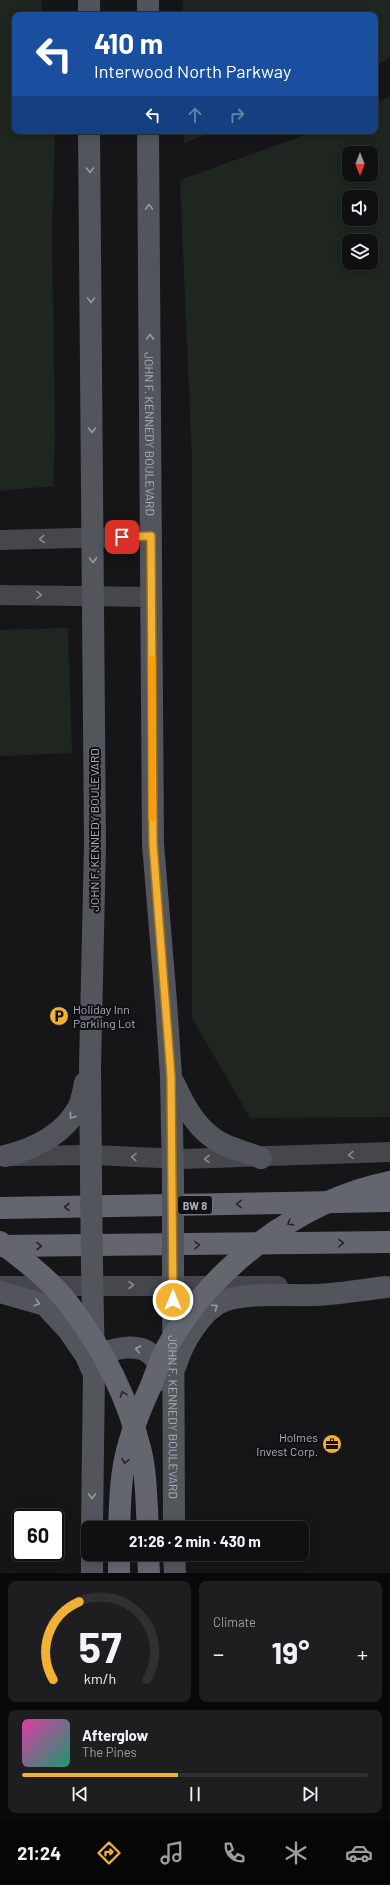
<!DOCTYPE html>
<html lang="en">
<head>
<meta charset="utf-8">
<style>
	:root { --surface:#101012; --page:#1e1e20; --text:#f1f3f6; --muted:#9c9d9f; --line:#303032; --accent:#f2b134 }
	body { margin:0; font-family:Barlow,sans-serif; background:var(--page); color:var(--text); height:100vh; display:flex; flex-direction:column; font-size:15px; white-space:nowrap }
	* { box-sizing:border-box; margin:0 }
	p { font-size:13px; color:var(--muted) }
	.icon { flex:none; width:22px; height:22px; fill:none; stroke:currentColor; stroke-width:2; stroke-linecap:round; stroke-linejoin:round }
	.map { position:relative; height:1573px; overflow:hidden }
	.side { display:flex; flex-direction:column; gap:8px; padding:8px; background:#09090a; flex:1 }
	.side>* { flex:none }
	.hud { position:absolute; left:12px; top:12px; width:366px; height:122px; border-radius:8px; box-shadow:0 2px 10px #0003,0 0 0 1px var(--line); background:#1a4fa0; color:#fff; overflow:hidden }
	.needle { width:26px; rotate:180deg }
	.tools { position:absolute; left:342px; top:146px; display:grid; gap:8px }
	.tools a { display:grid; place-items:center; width:36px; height:36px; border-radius:8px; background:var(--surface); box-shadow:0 2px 10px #0003,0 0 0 1px var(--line); font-size:20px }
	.speed { position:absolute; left:12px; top:1509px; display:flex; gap:8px; font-size:20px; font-weight:700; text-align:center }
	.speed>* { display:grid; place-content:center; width:52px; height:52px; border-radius:50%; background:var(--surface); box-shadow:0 2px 10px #0003,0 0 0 1px var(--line); line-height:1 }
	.speed .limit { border:2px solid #111; border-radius:6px; background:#fff; color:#111 }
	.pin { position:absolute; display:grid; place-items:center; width:34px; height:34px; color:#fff; margin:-17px; border-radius:8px; box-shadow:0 2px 6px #0006 }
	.me { position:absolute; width:44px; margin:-22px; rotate:0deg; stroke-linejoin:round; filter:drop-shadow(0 0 3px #0008) }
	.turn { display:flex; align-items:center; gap:14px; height:84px; padding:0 16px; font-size:18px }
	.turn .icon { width:52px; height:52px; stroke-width:2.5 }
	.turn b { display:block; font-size:28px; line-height:34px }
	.lanes { display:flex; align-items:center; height:38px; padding:0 16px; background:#0003; justify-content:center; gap:20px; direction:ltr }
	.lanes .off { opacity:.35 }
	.big { font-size:30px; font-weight:700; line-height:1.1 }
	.side .tile { flex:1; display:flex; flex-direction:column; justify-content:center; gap:6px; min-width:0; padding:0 14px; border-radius:8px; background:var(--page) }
	.side .dial { align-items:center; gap:0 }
	.dial svg { height:104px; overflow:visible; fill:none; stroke:var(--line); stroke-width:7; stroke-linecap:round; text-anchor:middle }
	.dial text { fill:var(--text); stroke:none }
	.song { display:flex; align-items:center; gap:12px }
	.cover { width:48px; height:48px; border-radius:6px; background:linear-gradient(135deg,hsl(320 70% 55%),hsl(160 70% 35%)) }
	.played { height:4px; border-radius:2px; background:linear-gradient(90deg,var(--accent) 45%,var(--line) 45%) }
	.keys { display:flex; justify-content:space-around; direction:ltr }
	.heat { display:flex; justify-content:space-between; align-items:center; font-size:22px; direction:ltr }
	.side .tiles { flex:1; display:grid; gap:8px; grid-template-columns:1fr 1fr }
	.tile:last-child { grid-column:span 2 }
	.trip { position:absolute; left:81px; top:1521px; width:228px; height:40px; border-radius:8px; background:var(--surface); box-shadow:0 2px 10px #0003,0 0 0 1px var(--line); font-weight:700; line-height:40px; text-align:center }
	.tabs { display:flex; height:64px; justify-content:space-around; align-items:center; background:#060607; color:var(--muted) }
	.tabs .icon { width:28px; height:28px }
	.tabs .on { color:var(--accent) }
	.tabs b { font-size:18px; color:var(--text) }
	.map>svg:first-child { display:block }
	.green { fill:#1e261f; fill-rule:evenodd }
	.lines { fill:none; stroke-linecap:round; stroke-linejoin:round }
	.secondary { stroke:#45474d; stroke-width:20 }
	.primary { stroke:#53555c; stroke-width:22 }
	.highway { stroke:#63666e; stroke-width:22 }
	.primary-bridge { stroke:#53555c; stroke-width:22 }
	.highway-bridge { stroke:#63666e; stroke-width:22 }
	.oneway { stroke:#979ba6 }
	.oneway2 { stroke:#858993 }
	.oneway3 { stroke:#26262a }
	.route-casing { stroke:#9d7322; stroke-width:10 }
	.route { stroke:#f2b134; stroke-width:7 }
	.slow { stroke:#f59e0b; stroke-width:7 }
	.labels { text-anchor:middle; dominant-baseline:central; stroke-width:4; stroke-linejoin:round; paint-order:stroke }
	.shield { fill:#111113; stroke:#7b7e86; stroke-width:1 }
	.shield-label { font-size:11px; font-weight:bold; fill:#a8adb8 }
	.street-label { font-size:12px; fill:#a8adb8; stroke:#111113 }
	.poi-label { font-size:12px; fill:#a8adb8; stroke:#111113; text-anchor:start }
</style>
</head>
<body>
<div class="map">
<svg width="390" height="1573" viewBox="0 0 390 1573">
	<rect width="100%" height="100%" fill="#161618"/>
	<g class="green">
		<polygon points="0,0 41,0 42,15 15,15 15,131 55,131 52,233 55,438 53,486 0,491"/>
		<polygon points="183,0 390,0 390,58 375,66 375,15 183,15"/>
		<path d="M390,96V1117L250,1118L192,1018V460L180,180L316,131H375V104ZM349,153H371V175H349ZM349,197H371V219H349ZM349,241H371V263H349Z"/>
		<polygon points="184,131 217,131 184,143"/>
		<polygon points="68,628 72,753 0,756 0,630"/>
	</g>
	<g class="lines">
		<g class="secondary">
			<polyline points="0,540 151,536"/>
			<polyline points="0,595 152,597"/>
			<polyline points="12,1156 91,1155 183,1159 390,1152"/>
			<polyline points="0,1286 278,1286"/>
		</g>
		<g class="primary">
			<polyline points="148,0 148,15"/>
			<polyline points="89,15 89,0"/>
			<polyline points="89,131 95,845 90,1067 91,1180"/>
			<path id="s1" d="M148,131L153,844L166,1002L171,1076L173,1179"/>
			<path d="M174,1083C185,1107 198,1132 223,1144C235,1150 249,1153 261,1158"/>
			<path d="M5,1156C33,1149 63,1135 78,1108C82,1101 83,1091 85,1083"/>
			<polyline points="92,1265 94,1373 92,1528"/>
			<path id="s2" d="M173,1266L174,1528"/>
			<polyline points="0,1292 45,1305 69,1331 86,1356 92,1370"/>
			<path d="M176,1365C182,1344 202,1309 224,1301C247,1292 290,1296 316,1295C339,1294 362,1290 386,1287"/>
			<path d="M94,1371L104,1353C117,1348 136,1344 148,1352C152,1355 156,1360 160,1363L161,1380"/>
			<polyline points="92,1554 92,1573"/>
			<polyline points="174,1554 175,1573"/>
		</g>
		<g class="highway">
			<polyline points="0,1208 390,1201"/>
			<polyline points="0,1246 390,1242"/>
			<polyline points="119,1554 119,1573"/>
			<polyline points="148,1554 149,1573"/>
		</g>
		<g class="primary-bridge">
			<polyline points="173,1179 173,1266"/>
			<polyline points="91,1180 92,1265"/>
		</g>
		<g class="highway-bridge">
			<path d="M0,1242C24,1260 49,1279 68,1303C102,1347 128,1398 141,1452C147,1476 146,1503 148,1528"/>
			<path d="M119,1528C120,1509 120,1489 123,1471C127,1442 138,1414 150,1388C155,1376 159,1363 165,1351C208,1270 299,1200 390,1182"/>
		</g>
	</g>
	<defs><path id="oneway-chevron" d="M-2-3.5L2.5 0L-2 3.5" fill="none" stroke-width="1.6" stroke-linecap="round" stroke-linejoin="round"/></defs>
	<g class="oneway">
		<use href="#oneway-chevron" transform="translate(90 170) rotate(89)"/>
		<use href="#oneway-chevron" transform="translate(149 207) rotate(-90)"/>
		<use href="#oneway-chevron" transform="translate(91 300) rotate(90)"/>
		<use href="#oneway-chevron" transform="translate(150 337) rotate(-90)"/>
		<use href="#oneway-chevron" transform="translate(92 430) rotate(90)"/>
		<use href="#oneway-chevron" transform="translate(93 560) rotate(89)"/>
		<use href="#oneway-chevron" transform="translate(72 1116) rotate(128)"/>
		<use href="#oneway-chevron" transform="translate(37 1303) rotate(17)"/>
		<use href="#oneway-chevron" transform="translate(215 1307) rotate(-35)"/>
		<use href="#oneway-chevron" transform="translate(138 1349) rotate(-167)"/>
		<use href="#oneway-chevron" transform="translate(92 1496) rotate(91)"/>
	</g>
	<g class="oneway2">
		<use href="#oneway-chevron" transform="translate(42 539) rotate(178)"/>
		<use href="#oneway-chevron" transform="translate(39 595) rotate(1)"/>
		<use href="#oneway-chevron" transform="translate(351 1155) rotate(178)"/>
		<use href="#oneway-chevron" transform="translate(134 1157) rotate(-177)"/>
		<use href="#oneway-chevron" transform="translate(207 1159) rotate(179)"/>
		<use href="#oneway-chevron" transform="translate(131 1285)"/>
	</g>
	<g class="oneway3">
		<use href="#oneway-chevron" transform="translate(239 1204) rotate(179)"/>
		<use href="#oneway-chevron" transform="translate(67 1207) rotate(180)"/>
		<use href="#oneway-chevron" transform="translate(290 1223) rotate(148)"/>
		<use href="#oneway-chevron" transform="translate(341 1243) rotate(-1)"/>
		<use href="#oneway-chevron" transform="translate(197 1245) rotate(-1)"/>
		<use href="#oneway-chevron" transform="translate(39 1246)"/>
		<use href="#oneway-chevron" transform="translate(123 1394) rotate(-111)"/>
		<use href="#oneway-chevron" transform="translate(125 1461) rotate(102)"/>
	</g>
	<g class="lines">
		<defs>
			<polyline id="route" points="122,537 151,536 153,844 171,1076 173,1300"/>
		</defs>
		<use href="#route" class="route-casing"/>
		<use href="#route" class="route"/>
		<polyline class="slow" points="152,659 152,818"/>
	</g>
	<defs>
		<symbol id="parking-disc" viewBox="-11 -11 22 22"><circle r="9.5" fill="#f2b134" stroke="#111113"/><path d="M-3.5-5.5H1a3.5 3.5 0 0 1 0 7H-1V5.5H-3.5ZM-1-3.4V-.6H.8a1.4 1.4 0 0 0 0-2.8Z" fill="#111"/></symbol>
		<symbol id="office-disc" viewBox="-11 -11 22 22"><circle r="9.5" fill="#f2b134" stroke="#111113"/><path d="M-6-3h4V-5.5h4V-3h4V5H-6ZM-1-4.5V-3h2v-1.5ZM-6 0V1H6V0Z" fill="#111"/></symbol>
	</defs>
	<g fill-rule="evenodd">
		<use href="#parking-disc" x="48" y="1005" width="22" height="22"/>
		<use href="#office-disc" x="321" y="1433" width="22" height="22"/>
	</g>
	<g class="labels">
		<rect class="shield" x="178" y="1196" width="34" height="18" rx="3"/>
		<g class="shield-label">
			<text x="195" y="1205">BW 8</text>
		</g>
		<g class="street-label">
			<text stroke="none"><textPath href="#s1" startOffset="303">JOHN F. KENNEDY BOULEVARD</textPath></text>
			<text transform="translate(94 830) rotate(-90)">JOHN F. KENNEDY BOULEVARD</text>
			<text stroke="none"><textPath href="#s2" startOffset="151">JOHN F. KENNEDY BOULEVARD</textPath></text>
		</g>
		<g class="poi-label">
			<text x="73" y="1009">Holiday Inn<tspan x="73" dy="14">Parkiing Lot</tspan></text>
			<text x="318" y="1437" text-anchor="end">Holmes<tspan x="318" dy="14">Invest Corp.</tspan></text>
		</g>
	</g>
</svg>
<div class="tools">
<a><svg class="needle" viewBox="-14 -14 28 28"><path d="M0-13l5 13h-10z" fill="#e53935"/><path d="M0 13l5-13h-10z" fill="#9c9d9f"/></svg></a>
<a><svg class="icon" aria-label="sound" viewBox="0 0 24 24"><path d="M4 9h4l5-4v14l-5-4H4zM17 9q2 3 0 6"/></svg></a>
<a><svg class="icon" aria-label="layers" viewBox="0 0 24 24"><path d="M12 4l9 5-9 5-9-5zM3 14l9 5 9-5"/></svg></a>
</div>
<div class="speed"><div class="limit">60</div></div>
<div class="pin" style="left:122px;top:537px;background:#d93025"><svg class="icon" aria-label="arrive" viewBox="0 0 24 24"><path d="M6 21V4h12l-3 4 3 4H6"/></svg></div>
<svg class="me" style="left:173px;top:1300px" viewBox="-20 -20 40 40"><circle r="17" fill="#f2b134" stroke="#fff" stroke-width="3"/><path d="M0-11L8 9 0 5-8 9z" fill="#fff"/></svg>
<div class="trip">21:26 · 2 min · 430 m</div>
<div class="hud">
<div class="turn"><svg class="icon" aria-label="left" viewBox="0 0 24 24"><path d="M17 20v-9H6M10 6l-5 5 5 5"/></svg><div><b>410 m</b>Interwood North Parkway</div></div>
<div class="lanes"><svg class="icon" aria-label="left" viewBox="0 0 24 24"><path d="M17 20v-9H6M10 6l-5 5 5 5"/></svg><svg class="icon off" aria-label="ahead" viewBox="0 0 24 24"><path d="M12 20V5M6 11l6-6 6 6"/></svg><svg class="icon off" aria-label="right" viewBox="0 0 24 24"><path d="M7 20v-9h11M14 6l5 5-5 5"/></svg></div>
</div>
</div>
<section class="side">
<div class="tiles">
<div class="tile dial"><svg viewBox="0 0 100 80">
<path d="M14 69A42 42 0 1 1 86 69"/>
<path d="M14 69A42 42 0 0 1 34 9" stroke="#f2b134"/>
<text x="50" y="56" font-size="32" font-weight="700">57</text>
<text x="50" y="72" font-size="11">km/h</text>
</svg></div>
<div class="tile"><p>Climate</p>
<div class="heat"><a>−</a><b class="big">19°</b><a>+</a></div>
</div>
<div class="tile">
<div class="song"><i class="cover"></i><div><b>Afterglow</b><p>The Pines</p></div></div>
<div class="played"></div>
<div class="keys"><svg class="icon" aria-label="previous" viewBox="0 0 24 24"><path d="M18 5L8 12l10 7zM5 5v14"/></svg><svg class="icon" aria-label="pause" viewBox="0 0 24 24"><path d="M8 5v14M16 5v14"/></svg><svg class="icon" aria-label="next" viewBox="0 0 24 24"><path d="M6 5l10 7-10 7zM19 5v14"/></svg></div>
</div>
</div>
</section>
<nav class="tabs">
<b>21:24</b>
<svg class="icon on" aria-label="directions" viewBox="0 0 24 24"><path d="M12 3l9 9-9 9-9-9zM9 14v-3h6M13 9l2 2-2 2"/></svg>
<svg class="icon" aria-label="music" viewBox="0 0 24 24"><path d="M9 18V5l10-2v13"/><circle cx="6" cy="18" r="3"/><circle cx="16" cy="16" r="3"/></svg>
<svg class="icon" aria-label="phone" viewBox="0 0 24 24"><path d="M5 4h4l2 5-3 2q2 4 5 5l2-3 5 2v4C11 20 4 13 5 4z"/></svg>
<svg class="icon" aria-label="climate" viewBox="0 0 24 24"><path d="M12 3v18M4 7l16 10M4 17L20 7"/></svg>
<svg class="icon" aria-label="car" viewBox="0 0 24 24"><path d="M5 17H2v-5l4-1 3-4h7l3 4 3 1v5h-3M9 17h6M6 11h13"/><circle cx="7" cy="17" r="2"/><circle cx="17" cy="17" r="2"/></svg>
</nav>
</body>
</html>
